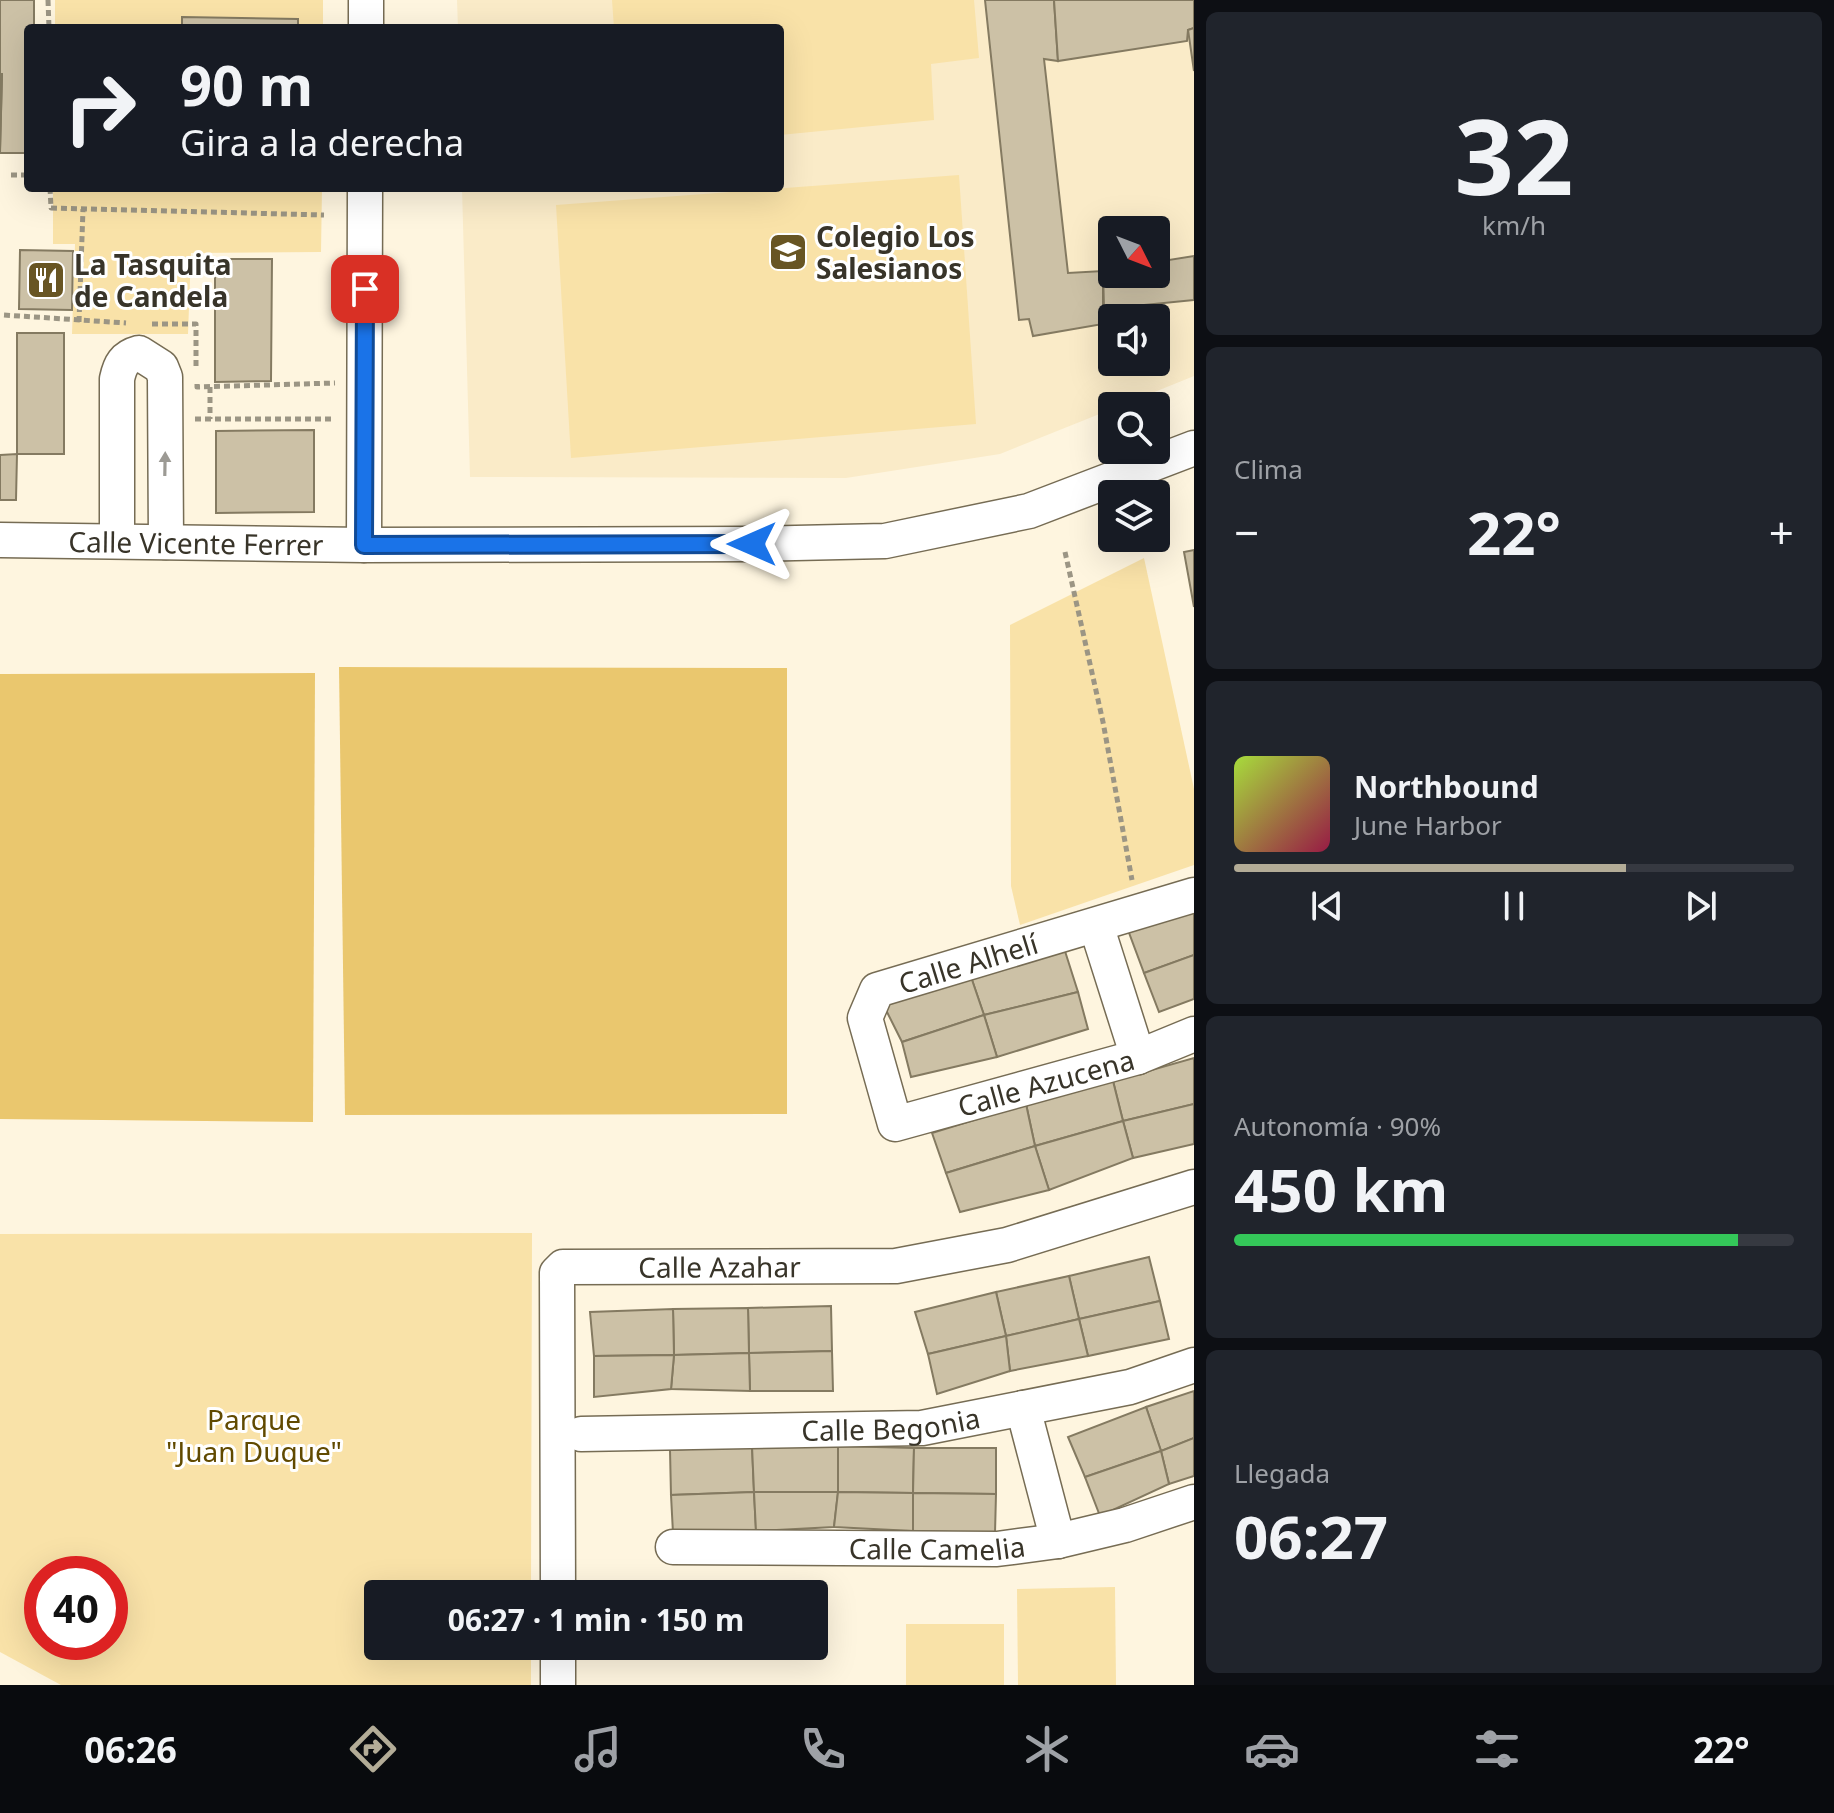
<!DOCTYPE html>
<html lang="es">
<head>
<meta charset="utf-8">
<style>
	:root { --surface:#171b24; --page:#20242c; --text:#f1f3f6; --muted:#9ea1a6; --line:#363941; --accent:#b3ac97 }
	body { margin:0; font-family:"Noto Sans",sans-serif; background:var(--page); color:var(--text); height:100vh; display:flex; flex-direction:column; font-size:30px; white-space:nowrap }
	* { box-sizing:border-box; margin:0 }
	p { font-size:26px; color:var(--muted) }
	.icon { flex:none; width:44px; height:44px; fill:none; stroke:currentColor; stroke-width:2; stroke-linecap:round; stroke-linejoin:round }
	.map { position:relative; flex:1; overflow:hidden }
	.drawer { display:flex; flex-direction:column; gap:12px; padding:12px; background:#0d0f14; width:640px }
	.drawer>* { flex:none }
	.banner { position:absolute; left:24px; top:24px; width:760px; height:168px; border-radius:8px; box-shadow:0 8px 32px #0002; background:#171b24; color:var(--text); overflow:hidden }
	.needle { width:52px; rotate:132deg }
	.buttons { position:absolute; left:1098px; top:216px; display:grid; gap:16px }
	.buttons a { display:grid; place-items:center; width:72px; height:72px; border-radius:8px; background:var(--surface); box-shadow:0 8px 32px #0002; font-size:40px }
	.speed { position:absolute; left:24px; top:1556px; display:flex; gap:16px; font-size:40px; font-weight:700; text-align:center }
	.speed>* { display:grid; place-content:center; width:104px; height:104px; border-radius:50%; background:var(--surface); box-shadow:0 8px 32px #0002; line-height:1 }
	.speed .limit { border:12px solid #d22; background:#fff; color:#111 }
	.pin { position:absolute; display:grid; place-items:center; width:68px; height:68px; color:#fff; margin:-34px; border-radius:16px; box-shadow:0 4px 12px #0006 }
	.me { position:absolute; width:88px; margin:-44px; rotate:270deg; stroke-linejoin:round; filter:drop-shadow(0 0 6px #0008) }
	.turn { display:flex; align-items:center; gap:28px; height:168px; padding:0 24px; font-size:36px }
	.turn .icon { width:104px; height:104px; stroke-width:2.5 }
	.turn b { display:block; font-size:56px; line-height:68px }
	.big { font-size:60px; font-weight:700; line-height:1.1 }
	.drawer .card { flex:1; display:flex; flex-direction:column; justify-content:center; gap:12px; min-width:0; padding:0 28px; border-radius:12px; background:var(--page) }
	.drawer .dial { align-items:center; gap:0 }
	.dial b { font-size:104px; line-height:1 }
	.song { display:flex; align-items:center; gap:24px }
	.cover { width:96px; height:96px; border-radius:12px; background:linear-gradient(135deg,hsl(80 70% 55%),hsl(340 70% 35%)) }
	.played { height:8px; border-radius:4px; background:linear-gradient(90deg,var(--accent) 70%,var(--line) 70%) }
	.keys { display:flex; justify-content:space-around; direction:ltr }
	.heat { display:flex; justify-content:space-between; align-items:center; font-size:44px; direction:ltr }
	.charge { height:12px; border-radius:6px; background:linear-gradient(90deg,#34c759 90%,var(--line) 0) }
	.trip { position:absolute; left:364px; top:1580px; width:464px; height:80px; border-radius:8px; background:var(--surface); box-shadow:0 8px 32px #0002; font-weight:700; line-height:80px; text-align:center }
	.tab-bar { display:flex; height:128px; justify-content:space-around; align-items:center; background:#090b0e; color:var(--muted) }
	.tab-bar .icon { width:56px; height:56px }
	.tab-bar .on { color:var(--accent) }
	.tab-bar b { font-size:36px; color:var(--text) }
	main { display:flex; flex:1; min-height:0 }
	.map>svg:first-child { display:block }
	.built { fill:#faebc8; fill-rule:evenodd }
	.green { fill:#f9e2a8; fill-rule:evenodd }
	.water { fill:#eac76e }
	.building { fill:#ccc1a6; stroke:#847a61; stroke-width:2 }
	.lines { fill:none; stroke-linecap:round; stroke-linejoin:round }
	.minor-casing { stroke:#766c54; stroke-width:37 }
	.path { stroke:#9b9584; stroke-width:5; stroke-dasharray:6 4; stroke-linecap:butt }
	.minor { stroke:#fff; stroke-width:34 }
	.oneway { fill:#9c9a94 }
	.route-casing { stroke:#114b97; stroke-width:20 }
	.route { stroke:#1a73e8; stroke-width:14 }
	.labels { text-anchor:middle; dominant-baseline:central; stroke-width:6; stroke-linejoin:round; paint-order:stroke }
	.poi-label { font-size:28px; font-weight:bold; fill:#383429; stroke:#fff; text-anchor:start }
	.street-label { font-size:28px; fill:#383429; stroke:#fff }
	.park-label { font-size:28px; fill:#614a00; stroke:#fff }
</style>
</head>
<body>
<main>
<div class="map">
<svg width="1194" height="1685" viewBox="0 0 1194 1685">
	<rect width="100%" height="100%" fill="#fef5df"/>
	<path class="built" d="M457,0H1194V376L1120,406H1112V409L1000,454L846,478L470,477L462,188H780V28H458ZM1112,230H1156V274H1112ZM1112,318H1156V362H1112Z"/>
	<g class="green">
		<rect x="55" y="0" width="268" height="28"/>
		<polygon points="612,0 974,0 979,58 931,64 934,120 780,135 780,28 614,28"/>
		<polygon points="959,175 976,424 571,458 556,205"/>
		<polygon points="53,188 322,188 321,252 191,253 188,334 72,334 75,244 53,244"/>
		<polygon points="1144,558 1194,789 1194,865 1020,925 1011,886 1010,625"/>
		<path d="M532,1233L531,1594H378V1646H531V1685H61L0,1652V1234ZM110,1574V1642H42V1574Z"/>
		<polygon points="1115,1587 1116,1685 1018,1685 1017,1589"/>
		<rect x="906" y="1624" width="98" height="61"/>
	</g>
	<g class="water">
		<polygon points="339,667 787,668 787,1114 345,1115"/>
		<polygon points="315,673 313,1122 0,1119 0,674"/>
	</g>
	<g class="building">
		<polygon points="0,0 34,0 34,28 28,28 28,153 0,153 2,74 0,74"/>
		<polygon points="985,0 1054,0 1058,61 1044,59 1068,273 1103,271 1103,324 1033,336 1029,319 1019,320"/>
		<polygon points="1054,0 1194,0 1194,28 1188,30 1187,41 1058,61"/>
		<polygon points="182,17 298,19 298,28 182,28"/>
		<polygon points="1194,28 1194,71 1188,30"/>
		<polygon points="0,74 2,74 0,149"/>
		<polygon points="20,250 73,251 72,310 19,309"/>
		<polygon points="1194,256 1194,300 1104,309 1103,271 1112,269 1112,274 1156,274 1156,262"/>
		<polygon points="215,259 272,259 271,381 215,382"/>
		<rect x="17" y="333" width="47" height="121"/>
		<polygon points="314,430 314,512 216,513 216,431"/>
		<polygon points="17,454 16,500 0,500 0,455"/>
		<polygon points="1194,550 1194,607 1184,552"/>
		<polygon points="1194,905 1194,955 1144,973 1128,930"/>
		<polygon points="1064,948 1078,992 984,1015 970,974"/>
		<polygon points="1194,955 1194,999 1159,1012 1144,973"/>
		<polygon points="970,974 984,1015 902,1042 884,1006"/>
		<polygon points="1078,992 1088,1029 997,1057 984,1015"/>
		<polygon points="984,1015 997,1057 911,1077 902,1042"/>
		<polygon points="1194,1058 1194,1104 1123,1121 1113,1081"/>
		<polygon points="1113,1081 1123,1121 1035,1146 1026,1104"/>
		<polygon points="1026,1104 1035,1146 946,1173 932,1133"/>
		<polygon points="1194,1104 1194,1144 1133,1158 1123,1121"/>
		<polygon points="1123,1121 1133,1158 1049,1190 1035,1146"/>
		<polygon points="1035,1146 1049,1190 960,1212 946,1173"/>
		<polygon points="1149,1257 1160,1301 1079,1319 1069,1276"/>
		<polygon points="1069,1276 1079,1319 1006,1336 996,1292"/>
		<polygon points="996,1292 1006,1336 928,1354 915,1312"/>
		<polygon points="1160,1301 1169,1339 1088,1356 1079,1319"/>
		<polygon points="831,1306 832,1351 749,1353 748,1308"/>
		<polygon points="748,1308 749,1353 674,1355 673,1309"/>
		<polygon points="673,1309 674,1355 594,1356 590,1312"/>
		<polygon points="1079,1319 1088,1356 1010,1371 1006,1336"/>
		<polygon points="1006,1336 1010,1371 937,1394 928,1354"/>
		<polygon points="832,1351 833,1391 750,1391 749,1353"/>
		<polygon points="749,1353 750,1391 671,1389 674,1355"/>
		<polygon points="674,1355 671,1389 594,1397 594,1356"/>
		<polygon points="1194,1391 1194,1438 1161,1451 1146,1407"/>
		<polygon points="1146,1407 1161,1451 1085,1477 1068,1437"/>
		<polygon points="1194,1438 1194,1476 1169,1484 1161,1451"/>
		<polygon points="752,1446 754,1492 671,1495 670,1450"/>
		<polygon points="752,1446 838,1446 838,1492 754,1492"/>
		<polygon points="838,1446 914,1448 913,1493 838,1492"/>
		<polygon points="914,1448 996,1448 996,1494 913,1493"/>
		<polygon points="1161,1451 1169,1484 1100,1516 1085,1477"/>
		<polygon points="754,1492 756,1531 673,1533 671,1495"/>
		<polygon points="754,1492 838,1492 834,1527 756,1531"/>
		<polygon points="838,1492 913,1493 913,1531 834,1527"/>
		<polygon points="913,1493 996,1494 995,1533 913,1531"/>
	</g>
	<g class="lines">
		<defs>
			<g id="minor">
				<polyline points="366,28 366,0"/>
				<path id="s1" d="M0,540L364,545L752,544L885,541L1029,511L1194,448"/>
				<path d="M117,541V379C120,365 124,357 139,353L161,367L165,377L166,542"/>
				<polyline points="364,545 365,188"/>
				<path id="s2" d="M1194,895L877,990L865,1018L895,1124L1138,1057L1194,1034"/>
				<polyline points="1096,925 1138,1057"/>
				<polyline points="1023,1408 1058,1541"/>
				<path id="s3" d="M581,1434L922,1428L1130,1387L1194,1365"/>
				<path id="s4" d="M673,1547L997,1549L1058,1541L1125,1525L1194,1502"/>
				<path id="s5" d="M558,1594L557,1273L563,1267L896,1266L1007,1245L1194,1187"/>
				<polyline points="558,1685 558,1646"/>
			</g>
		</defs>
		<use href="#minor" class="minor-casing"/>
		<g class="path">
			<polyline points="48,0 49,28"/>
			<polyline points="11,175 28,175"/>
			<polyline points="50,188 51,208 324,215"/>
			<polyline points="4,315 126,323"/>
			<polyline points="79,322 83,209"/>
			<polyline points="152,324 196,324 196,366"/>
			<polyline points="197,384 197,387 335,383"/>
			<polyline points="210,387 210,419"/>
			<polyline points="195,419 333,419"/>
			<polyline points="1065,552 1103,722 1132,880"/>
		</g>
		<use href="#minor" class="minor"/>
	</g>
	<defs><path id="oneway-solid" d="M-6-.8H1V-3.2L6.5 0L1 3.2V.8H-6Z" transform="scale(2)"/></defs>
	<use class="oneway" href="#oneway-solid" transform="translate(165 464) rotate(-89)"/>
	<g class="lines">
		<defs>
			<polyline id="route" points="365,289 364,545 752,544"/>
		</defs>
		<use href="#route" class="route-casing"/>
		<use href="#route" class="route"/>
	</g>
	<defs>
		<symbol id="school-square" viewBox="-11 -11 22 22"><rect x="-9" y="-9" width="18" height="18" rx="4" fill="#685523" stroke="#fff"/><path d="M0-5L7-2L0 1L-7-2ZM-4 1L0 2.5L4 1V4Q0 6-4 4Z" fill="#fff"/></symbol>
		<symbol id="restaurant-square" viewBox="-11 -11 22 22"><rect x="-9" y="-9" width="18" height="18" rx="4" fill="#685523" stroke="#fff"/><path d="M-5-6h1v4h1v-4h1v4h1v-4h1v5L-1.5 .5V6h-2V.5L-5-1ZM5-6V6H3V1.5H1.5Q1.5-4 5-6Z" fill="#fff"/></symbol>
	</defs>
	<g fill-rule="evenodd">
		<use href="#school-square" x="766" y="230" width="44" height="44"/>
		<use href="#restaurant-square" x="24" y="258" width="44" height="44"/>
	</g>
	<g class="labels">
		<g class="poi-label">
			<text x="816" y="236">Colegio Los<tspan x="816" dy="32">Salesianos</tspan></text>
			<text x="74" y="264">La Tasquita<tspan x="74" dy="32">de Candela</tspan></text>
		</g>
		<g class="street-label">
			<text stroke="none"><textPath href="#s1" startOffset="196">Calle Vicente Ferrer</textPath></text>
			<text transform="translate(968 963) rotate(-17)">Calle Alhelí</text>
			<text stroke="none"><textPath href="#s2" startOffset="628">Calle Azucena</textPath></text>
			<text stroke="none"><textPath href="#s5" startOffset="486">Calle Azahar</textPath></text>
			<text stroke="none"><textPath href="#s3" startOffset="310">Calle Begonia</textPath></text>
			<text stroke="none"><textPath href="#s4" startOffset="264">Calle Camelia</textPath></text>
		</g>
		<g class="park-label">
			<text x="254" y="1419">Parque<tspan x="254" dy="32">"Juan Duque"</tspan></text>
		</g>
	</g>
</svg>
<div class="buttons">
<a><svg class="needle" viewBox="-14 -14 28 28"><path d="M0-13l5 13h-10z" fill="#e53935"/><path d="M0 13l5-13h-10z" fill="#9ea1a6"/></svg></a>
<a><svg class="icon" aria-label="sound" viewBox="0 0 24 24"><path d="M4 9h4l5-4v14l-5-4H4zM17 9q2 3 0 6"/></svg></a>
<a><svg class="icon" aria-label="search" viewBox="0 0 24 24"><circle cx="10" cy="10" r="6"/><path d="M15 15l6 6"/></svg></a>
<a><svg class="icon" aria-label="layers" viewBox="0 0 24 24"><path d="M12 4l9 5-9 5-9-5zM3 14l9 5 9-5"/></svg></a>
</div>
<div class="speed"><div class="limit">40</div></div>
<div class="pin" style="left:365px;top:289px;background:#d93025"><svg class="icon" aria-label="arrive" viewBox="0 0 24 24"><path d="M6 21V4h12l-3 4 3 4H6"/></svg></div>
<svg class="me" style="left:752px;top:544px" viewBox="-20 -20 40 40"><path d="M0-17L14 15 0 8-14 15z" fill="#1a73e8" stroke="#fff" stroke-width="4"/></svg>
<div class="trip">06:27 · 1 min · 150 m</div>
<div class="banner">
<div class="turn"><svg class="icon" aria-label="right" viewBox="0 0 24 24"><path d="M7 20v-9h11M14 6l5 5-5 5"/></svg><div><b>90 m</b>Gira a la derecha</div></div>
</div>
</div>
<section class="drawer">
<div class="card dial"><b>32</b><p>km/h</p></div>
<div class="card"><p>Clima</p>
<div class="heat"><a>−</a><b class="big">22°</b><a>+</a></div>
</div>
<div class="card">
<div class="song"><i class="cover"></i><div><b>Northbound</b><p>June Harbor</p></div></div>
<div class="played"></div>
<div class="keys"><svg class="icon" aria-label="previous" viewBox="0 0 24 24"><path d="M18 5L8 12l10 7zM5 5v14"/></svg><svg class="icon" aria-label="pause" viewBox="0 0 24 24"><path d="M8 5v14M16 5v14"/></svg><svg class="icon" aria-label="next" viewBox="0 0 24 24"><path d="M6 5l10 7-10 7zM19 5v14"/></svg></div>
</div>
<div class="card"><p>Autonomía · 90%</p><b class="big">450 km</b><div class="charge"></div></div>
<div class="card"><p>Llegada</p><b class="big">06:27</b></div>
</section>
</main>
<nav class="tab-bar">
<b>06:26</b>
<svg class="icon on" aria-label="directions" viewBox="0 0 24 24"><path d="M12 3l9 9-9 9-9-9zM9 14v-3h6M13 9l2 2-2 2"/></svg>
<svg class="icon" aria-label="music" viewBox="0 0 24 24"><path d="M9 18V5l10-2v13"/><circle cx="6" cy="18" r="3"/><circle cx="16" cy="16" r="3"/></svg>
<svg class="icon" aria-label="phone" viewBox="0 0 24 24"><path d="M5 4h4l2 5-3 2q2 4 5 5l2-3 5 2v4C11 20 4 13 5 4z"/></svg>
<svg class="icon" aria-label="climate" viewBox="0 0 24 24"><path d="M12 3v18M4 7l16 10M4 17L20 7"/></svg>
<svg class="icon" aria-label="car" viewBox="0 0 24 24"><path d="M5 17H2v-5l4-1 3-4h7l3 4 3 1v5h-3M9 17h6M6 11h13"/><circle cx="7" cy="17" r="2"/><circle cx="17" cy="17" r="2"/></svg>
<svg class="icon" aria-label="filters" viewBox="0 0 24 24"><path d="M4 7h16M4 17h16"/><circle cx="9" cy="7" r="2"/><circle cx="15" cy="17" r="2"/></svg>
<b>22°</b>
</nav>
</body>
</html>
